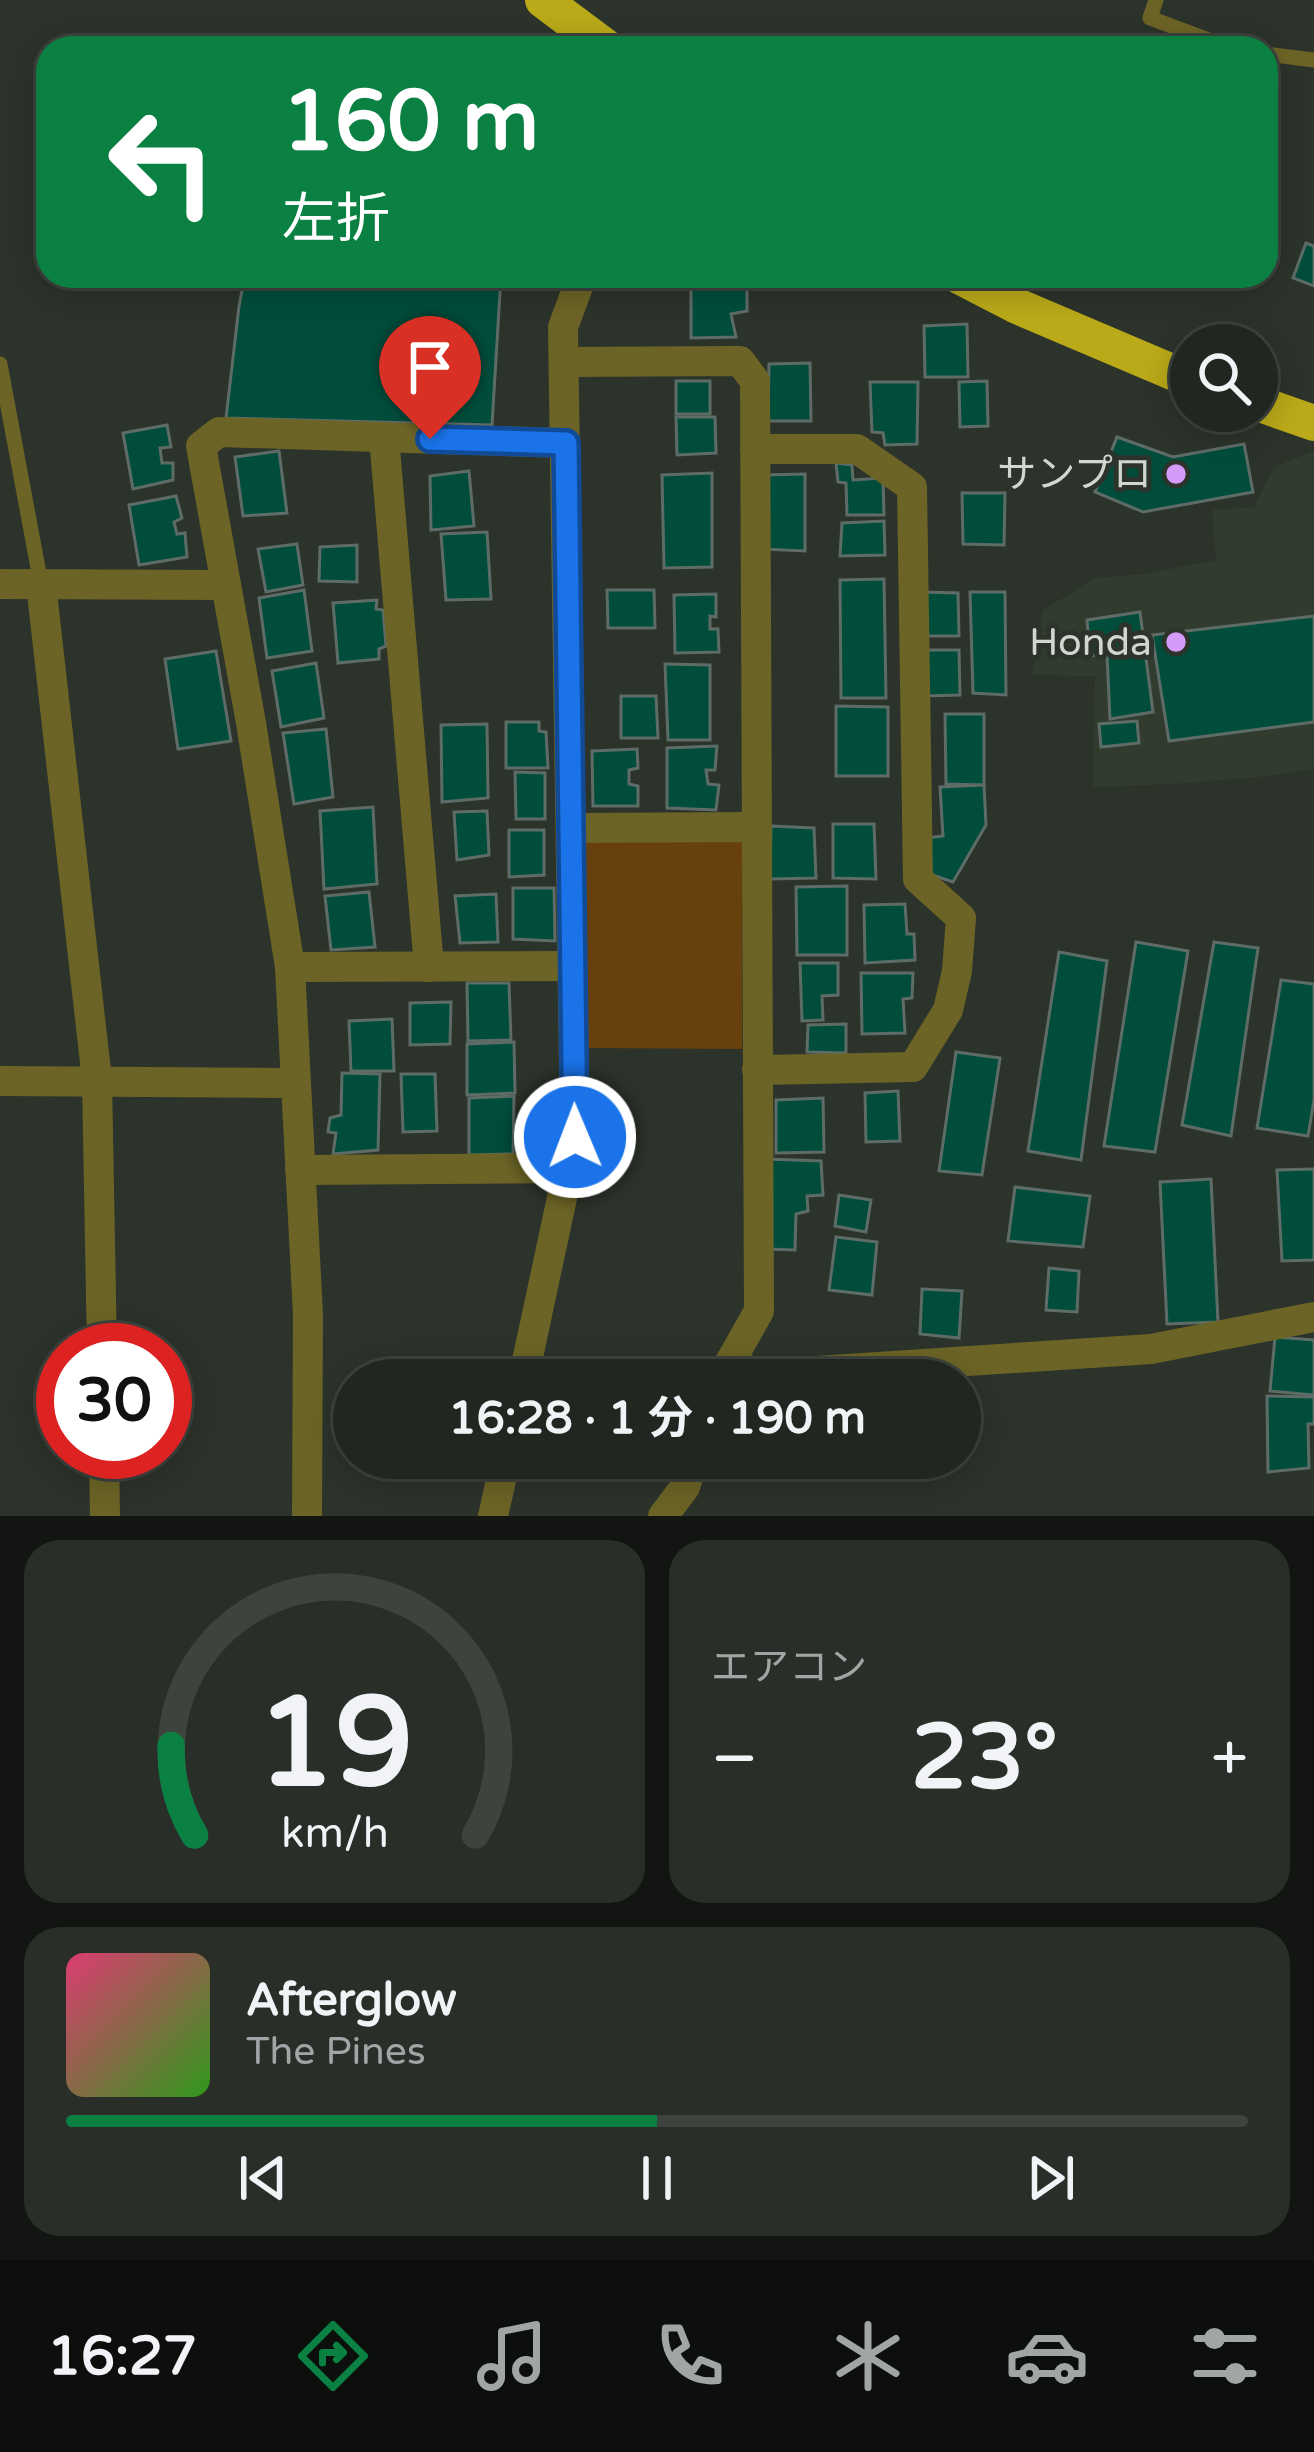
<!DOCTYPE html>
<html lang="ja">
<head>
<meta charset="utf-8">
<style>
	:root { --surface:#212620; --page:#292e29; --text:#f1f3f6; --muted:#a2a5a5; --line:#3e433e; --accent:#0b8043 }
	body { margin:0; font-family:"Varela Round","Noto Sans JP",sans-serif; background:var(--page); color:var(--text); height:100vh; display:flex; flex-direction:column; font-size:45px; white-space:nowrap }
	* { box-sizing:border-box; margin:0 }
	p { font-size:39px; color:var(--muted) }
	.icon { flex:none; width:66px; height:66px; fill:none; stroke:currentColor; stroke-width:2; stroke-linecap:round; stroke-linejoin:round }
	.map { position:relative; height:1516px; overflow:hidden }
	.panel { display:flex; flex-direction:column; gap:24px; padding:24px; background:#121512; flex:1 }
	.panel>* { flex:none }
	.banner { position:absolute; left:36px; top:36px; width:1242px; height:252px; border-radius:36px; box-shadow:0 6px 30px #0003,0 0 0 3px var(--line); background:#0b8043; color:#fff; overflow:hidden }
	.tools { position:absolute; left:1170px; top:324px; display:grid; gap:24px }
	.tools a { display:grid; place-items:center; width:108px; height:108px; border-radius:50%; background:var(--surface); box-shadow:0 6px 30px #0003,0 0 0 3px var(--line); font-size:60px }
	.speed { position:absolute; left:36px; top:1323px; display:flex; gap:24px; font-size:60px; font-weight:700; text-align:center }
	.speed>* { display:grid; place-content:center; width:156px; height:156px; border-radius:50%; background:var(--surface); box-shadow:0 6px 30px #0003,0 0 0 3px var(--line); line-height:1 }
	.speed .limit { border:18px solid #d22; background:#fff; color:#111 }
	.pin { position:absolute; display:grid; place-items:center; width:102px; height:102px; color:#fff; margin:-123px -51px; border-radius:50% 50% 50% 0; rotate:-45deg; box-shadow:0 0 12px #0007 }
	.pin .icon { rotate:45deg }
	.me { position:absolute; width:132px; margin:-66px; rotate:359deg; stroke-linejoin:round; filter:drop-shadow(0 0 9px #0008) }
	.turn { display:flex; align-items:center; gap:42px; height:252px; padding:0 48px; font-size:54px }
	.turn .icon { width:156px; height:156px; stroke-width:2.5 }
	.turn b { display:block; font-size:84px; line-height:102px }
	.big { font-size:90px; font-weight:700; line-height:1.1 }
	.panel .tile { flex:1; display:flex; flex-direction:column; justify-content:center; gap:18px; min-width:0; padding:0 42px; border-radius:36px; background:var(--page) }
	.panel .dial { align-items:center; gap:0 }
	.dial svg { height:312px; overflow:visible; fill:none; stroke:var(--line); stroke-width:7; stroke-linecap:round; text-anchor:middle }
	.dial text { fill:var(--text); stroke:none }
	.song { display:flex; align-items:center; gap:36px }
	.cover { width:144px; height:144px; border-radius:18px; background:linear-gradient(135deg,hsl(340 70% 55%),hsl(110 70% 35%)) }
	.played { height:12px; border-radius:6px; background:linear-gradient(90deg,var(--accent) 50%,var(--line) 50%) }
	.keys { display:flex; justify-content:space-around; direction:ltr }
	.heat { display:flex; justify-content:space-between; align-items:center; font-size:66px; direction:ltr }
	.panel .tiles { flex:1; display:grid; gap:24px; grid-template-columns:1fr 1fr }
	.tile:last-child { grid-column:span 2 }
	.trip { position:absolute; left:333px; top:1359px; width:648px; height:120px; border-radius:60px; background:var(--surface); box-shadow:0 6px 30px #0003,0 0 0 3px var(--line); font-weight:700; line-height:120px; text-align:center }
	.tab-bar { display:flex; height:192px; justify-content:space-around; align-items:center; background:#0d0f0d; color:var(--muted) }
	.tab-bar .icon { width:84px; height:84px }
	.tab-bar .on { color:var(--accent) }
	.tab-bar b { font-size:54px; color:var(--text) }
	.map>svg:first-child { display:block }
	.built { fill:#323c2e }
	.green { fill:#67400d }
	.building { fill:#004d3c; stroke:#5e6c67; stroke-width:3 }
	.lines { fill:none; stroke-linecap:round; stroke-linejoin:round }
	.lane { stroke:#6c6426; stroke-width:15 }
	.street { stroke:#6c6426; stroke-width:30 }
	.highway { stroke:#baa919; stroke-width:36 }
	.route-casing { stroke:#114b97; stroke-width:30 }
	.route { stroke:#1a73e8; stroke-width:21 }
	.poi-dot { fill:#d59bfa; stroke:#2c332a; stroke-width:4.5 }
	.labels { text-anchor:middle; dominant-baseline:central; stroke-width:10; stroke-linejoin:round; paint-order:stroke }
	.poi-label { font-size:39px; fill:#d2d6d0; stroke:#2c332a; text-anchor:end }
</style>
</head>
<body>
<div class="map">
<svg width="1314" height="1516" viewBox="0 0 1314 1516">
	<rect width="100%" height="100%" fill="#2c332a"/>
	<polygon class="built" points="1314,451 1314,769 1270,776 1174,784 1093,787 1095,676 1032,675 1043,610 1096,578 1144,574 1216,560 1212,510 1254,507 1274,467"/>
	<polygon class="green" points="578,838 742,839 742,1049 582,1048"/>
	<g class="building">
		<polygon points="1306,243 1314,246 1314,286 1293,278"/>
		<polygon points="245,276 501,276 492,425 226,418 239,306"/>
		<polygon points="691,276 747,276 747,311 731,314 736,337 691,338"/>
		<polygon points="967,324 968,377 925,377 924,326"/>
		<polygon points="810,363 811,421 768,421 769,364"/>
		<rect x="676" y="381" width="34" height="33"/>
		<polygon points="987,381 988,426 960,427 959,382"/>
		<polygon points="870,382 918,382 917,444 885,445 883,433 872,432"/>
		<polygon points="676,417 715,417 716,453 677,455"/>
		<polygon points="167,425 171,447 160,448 162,463 173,463 173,480 133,489 123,433"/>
		<polygon points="1117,437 1173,457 1244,444 1253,492 1143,512 1095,492"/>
		<polygon points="279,451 287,513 243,516 235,457"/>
		<polygon points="836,463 852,465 853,480 883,478 884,515 847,515 846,483 838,482"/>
		<polygon points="469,471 474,526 431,530 430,476"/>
		<polygon points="712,473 712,567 664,568 662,475"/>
		<polygon points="805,474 805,551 762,549 762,475"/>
		<polygon points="962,493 1005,493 1004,545 963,544"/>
		<polygon points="176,496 182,518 174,522 177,534 185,533 187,557 139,565 129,505"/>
		<polygon points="884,521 885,555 840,556 842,523"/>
		<polygon points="487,532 491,599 446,600 441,534"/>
		<polygon points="297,544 303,585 266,592 258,549"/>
		<polygon points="357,545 357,582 319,581 320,547"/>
		<polygon points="884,579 886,698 841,698 840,580"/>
		<polygon points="304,590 312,651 267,658 259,598"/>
		<polygon points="607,590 654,590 655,628 608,628"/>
		<polygon points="923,592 958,593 959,636 923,636"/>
		<polygon points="970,592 1005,592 1006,695 973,693"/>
		<polygon points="716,594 716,617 710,616 710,629 718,629 719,652 675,653 674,595"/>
		<polygon points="377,600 376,609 383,610 386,646 379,649 379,659 338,663 333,603"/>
		<polygon points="1140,612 1153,712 1110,719 1107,654 1090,656 1087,620"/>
		<polygon points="1314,616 1314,722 1169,741 1152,635"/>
		<polygon points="924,650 959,650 960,695 924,696"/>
		<polygon points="216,651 231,741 178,749 165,659"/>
		<polygon points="316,663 324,718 281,727 272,671"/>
		<polygon points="665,664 710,665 710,740 668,740"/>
		<polygon points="621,696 656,696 658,738 621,738"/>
		<polygon points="836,706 888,707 888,776 836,776"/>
		<polygon points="945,714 984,714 984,785 946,784"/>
		<polygon points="1137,721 1139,743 1101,747 1099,724"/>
		<polygon points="506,722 539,722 539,731 546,732 548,768 506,768"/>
		<polygon points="487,724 488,798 442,802 441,725"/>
		<polygon points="326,729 333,797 294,804 283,733"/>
		<polygon points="717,746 715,770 706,770 708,784 719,785 716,810 667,808 667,748"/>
		<polygon points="637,749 638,768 629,770 629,784 638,786 638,806 593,806 592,751"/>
		<polygon points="515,772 545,773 545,819 516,819"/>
		<polygon points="984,785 986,825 953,882 923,872 925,838 943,836 940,787"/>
		<polygon points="373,807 377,884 324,889 320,811"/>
		<polygon points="487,811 489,855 457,860 454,812"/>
		<polygon points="833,824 874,824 876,879 833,878"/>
		<polygon points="771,826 814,828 816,878 770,879"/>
		<polygon points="509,830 544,830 544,875 509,877"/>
		<polygon points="847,886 847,955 797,955 796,887"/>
		<polygon points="513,888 554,888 555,941 513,939"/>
		<polygon points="369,892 375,947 331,950 325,896"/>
		<polygon points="496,894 498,942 460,943 455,896"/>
		<polygon points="905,904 907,934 914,934 915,960 865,963 864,905"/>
		<polygon points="1136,942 1188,951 1155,1152 1104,1146"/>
		<polygon points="1214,942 1258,948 1231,1136 1182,1125"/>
		<polygon points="1059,952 1107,961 1081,1160 1028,1151"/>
		<polygon points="800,963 838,963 838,995 822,996 823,1020 802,1021"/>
		<polygon points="861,973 913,973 912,998 903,999 905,1033 862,1034"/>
		<polygon points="1281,980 1314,984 1314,1100 1308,1136 1257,1128"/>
		<polygon points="467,983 509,983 511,1040 468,1041"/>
		<polygon points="451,1002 450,1044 410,1045 410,1003"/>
		<polygon points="392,1019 394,1071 351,1071 349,1021"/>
		<polygon points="846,1024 846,1053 807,1052 808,1025"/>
		<polygon points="514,1042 515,1093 467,1095 467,1044"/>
		<polygon points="956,1052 1000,1058 982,1175 939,1171"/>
		<polygon points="342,1073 380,1074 378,1150 333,1154 336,1133 328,1132 330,1118 341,1115"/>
		<polygon points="401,1074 435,1074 437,1131 403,1132"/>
		<polygon points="898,1091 900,1141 866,1142 865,1093"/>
		<polygon points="514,1096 513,1154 469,1155 469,1098"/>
		<polygon points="823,1098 824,1152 776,1153 776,1100"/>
		<polygon points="767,1159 821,1161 823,1195 807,1196 808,1211 796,1214 795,1250 769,1249"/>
		<polygon points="1314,1169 1314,1260 1282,1261 1277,1170"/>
		<polygon points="1211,1179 1218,1322 1167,1324 1160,1182"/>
		<polygon points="1015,1187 1090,1196 1083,1247 1008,1241"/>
		<polygon points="839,1195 871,1200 866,1232 835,1226"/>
		<polygon points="836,1237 877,1242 872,1295 829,1290"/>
		<polygon points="1049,1268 1079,1271 1077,1312 1046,1310"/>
		<polygon points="922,1289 962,1291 959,1338 920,1334"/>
		<polygon points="1275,1337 1314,1340 1314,1395 1270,1391"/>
		<polygon points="1267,1396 1314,1397 1314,1424 1308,1424 1309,1468 1268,1472"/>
	</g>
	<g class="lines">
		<g class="lane">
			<polyline points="1156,0 1150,18 1230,48"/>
			<polyline points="1266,54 1314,60"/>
			<polyline points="0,364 41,584"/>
		</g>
		<g class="street">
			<polyline points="565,362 740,361 755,381 759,1311 720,1380"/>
			<polyline points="384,437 429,967"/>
			<polyline points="755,449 857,449 912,487 918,879 961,918 957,971 948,1010 913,1067 757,1070"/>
			<polyline points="0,584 226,585"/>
			<polyline points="41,584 97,1080 102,1350"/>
			<polyline points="571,828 755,827"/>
			<polyline points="290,967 573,966"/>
			<polyline points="0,1081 295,1083"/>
			<polyline points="300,1170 569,1168"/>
			<polyline points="730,1367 771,1374 1151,1349 1314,1317"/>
			<polyline points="523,1380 575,1137 563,327 582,276"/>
			<polyline points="104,1452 105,1516"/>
			<polyline points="307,1516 308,1315 290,967 251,723 201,446 219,432 565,443"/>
			<polyline points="493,1516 506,1458"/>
			<polyline points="663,1516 685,1487 694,1458"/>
		</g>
		<g class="highway">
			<polyline points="543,0 607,48"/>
			<polyline points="959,276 1017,306 1191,380"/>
			<polyline points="1257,403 1314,423"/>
		</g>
	</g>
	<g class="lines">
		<defs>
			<polyline id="route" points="430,439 566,443 575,1137"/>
		</defs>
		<use href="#route" class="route-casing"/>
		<use href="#route" class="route"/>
	</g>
	<g class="poi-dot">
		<circle cx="1176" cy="474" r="12"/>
		<circle cx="1176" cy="642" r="12"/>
	</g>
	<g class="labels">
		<g class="poi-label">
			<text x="1152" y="474">サンプロ</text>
			<text x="1152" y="642">Honda</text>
		</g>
	</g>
</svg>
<div class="tools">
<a><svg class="icon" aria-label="search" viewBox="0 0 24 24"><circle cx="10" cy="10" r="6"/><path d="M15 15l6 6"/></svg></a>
</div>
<div class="speed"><div class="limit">30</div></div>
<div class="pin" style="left:430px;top:439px;background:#d93025"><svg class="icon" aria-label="arrive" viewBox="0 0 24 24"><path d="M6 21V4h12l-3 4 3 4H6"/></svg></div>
<svg class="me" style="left:575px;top:1137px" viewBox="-20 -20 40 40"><circle r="17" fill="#1a73e8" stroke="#fff" stroke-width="3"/><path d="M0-11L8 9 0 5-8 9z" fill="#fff"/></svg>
<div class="trip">16:28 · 1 分 · 190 m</div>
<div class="banner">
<div class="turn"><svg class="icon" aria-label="left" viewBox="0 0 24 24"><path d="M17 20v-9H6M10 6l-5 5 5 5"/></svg><div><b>160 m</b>左折</div></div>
</div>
</div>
<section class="panel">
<div class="tiles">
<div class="tile dial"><svg viewBox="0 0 100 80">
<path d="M14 69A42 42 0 1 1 86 69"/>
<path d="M14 69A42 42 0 0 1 8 46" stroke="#0b8043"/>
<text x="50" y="56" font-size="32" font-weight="700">19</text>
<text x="50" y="72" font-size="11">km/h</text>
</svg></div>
<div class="tile"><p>エアコン</p>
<div class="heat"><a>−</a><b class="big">23°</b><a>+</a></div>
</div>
<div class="tile">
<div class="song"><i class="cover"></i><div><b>Afterglow</b><p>The Pines</p></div></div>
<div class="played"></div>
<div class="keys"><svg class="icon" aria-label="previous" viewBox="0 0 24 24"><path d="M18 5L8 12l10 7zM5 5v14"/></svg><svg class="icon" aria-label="pause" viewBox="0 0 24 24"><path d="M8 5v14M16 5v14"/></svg><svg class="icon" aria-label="next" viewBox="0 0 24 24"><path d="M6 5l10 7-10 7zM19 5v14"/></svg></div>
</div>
</div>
</section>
<nav class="tab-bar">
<b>16:27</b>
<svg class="icon on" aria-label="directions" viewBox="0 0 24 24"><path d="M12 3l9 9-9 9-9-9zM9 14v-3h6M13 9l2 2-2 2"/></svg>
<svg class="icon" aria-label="music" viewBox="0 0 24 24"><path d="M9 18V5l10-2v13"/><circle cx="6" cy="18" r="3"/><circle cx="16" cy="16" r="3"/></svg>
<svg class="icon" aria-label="phone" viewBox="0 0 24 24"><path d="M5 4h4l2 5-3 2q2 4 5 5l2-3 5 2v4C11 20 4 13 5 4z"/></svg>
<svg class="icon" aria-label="climate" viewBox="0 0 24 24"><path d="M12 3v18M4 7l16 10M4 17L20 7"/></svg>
<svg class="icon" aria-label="car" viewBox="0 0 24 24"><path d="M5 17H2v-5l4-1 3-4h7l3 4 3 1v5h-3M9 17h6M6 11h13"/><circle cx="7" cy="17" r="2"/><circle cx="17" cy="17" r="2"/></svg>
<svg class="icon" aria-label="filters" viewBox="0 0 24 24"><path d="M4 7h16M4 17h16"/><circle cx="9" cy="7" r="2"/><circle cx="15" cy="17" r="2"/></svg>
</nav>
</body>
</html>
